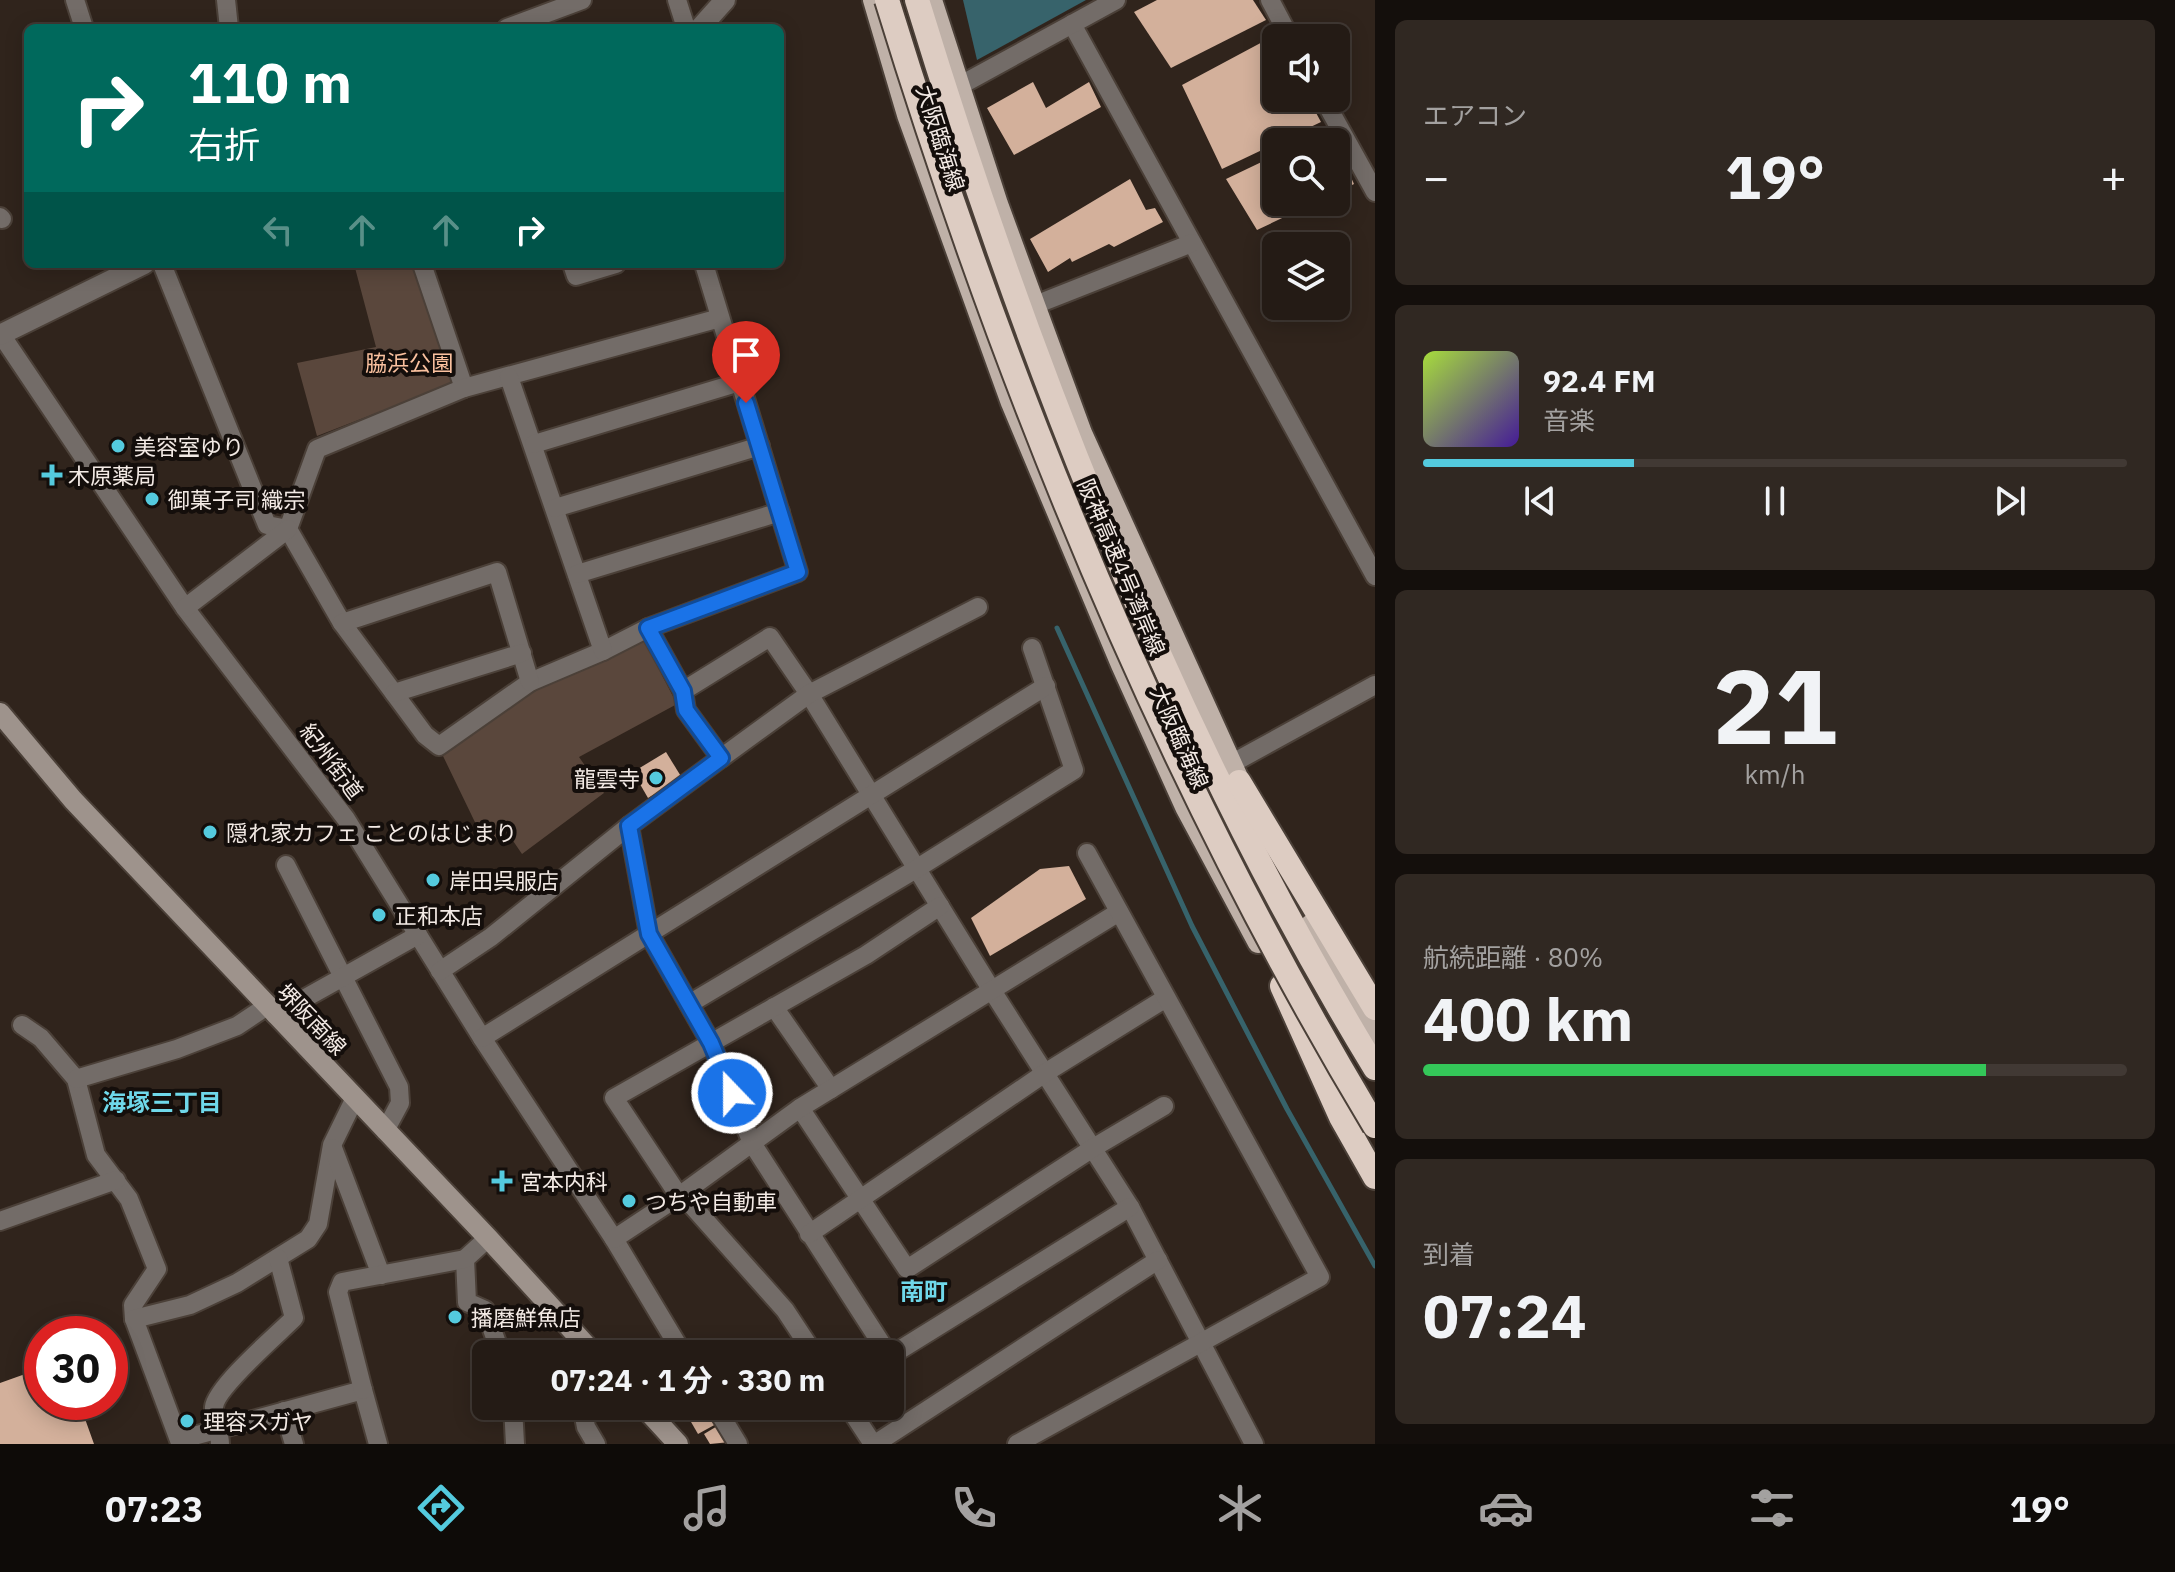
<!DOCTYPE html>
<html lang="ja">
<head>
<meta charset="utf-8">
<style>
	:root { --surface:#241b15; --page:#302822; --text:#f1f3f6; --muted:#a3a1a0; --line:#413934; --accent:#54cade }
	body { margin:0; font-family:"IBM Plex Sans","Noto Sans JP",sans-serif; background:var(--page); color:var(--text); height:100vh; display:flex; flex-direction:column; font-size:30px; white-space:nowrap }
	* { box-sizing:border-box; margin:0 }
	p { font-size:26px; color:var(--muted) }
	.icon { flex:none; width:44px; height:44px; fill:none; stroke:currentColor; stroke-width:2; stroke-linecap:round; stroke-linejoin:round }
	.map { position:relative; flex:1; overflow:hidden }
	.panel { display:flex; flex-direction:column; gap:20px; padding:20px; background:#140f0c; width:800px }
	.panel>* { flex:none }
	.top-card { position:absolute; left:24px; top:24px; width:760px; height:244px; border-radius:12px; box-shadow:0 4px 20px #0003,0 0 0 2px var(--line); background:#00695c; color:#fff; overflow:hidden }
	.buttons { position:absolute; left:1262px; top:24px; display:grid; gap:16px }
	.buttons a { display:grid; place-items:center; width:88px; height:88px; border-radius:12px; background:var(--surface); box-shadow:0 4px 20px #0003,0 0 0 2px var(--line); font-size:40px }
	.speed { position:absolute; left:24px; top:1316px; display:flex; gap:16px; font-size:40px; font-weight:700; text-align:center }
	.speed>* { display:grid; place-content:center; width:104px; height:104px; border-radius:50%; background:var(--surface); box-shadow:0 4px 20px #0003,0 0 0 2px var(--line); line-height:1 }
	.speed .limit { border:12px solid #d22; background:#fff; color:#111 }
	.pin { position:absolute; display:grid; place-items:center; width:68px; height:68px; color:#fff; margin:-82px -34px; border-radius:50% 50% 50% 0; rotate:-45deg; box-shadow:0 0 8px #0007 }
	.pin .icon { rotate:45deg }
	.me { position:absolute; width:88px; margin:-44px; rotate:338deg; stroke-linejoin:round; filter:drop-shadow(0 0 6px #0008) }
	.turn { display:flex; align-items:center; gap:28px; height:168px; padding:0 32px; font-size:36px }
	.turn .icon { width:104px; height:104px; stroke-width:2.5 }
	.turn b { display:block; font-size:56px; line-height:68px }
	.lanes { display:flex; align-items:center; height:76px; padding:0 32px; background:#0003; justify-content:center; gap:40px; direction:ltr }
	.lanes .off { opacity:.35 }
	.big { font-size:60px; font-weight:700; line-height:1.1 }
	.panel .card { flex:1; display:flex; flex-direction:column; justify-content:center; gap:12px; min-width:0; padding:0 28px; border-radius:12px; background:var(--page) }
	.panel .dial { align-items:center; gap:0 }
	.dial b { font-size:104px; line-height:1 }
	.song { display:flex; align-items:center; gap:24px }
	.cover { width:96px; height:96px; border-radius:12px; background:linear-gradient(135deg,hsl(80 70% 55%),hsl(260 70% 35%)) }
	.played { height:8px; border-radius:4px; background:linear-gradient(90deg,var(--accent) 30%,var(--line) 30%) }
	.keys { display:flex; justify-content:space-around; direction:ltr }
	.heat { display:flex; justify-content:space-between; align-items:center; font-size:44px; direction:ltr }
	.charge { height:12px; border-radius:6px; background:linear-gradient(90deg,#34c759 80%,var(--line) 0) }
	.trip { position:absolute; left:472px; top:1340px; width:432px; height:80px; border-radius:12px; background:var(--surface); box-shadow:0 4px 20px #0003,0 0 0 2px var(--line); font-weight:700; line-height:80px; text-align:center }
	.dock { display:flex; height:128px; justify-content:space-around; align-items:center; background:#0e0b08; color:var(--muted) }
	.dock .icon { width:56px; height:56px }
	.dock .active { color:var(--accent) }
	.dock b { font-size:36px; color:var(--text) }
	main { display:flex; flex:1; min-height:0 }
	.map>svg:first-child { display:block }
	.green { fill:#5a473c }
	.water { fill:#37636b }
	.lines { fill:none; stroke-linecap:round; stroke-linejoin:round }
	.stream { stroke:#37636b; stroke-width:5 }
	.building { fill:#d3b09b }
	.minor-casing { stroke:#4b4038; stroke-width:22 }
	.tertiary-casing { stroke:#4b4038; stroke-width:24 }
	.secondary-casing { stroke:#4b4038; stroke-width:24 }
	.primary-casing { stroke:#4b4038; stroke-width:24 }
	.motorway-casing { stroke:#4b4038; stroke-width:28 }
	.minor { stroke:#736c68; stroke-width:18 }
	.tertiary { stroke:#736c68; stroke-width:20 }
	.secondary { stroke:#9e938c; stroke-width:20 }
	.primary { stroke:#bfb1a8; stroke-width:20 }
	.motorway { stroke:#ddccc2; stroke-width:24 }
	.motorway-bridge-casing { stroke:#4b4038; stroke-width:28; stroke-linecap:butt }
	.motorway-bridge { stroke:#ddccc2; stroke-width:24 }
	.route-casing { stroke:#114b97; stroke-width:20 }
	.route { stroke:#1a73e8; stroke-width:14 }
	.poi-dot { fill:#54cade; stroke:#140e0b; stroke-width:3 }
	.labels { text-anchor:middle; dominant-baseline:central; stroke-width:8; stroke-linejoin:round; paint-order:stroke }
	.street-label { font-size:22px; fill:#f3eae5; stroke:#140e0b }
	.park-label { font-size:22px; fill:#fac19f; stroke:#140e0b }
	.poi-label { font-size:22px; fill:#f3eae5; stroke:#140e0b; text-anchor:start }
	.neighbourhood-label { font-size:24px; font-weight:bold; fill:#6fd8ea; stroke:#140e0b }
</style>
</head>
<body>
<main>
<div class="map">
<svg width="1375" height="1444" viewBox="0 0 1375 1444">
	<rect width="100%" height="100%" fill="#30241c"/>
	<g class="green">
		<polygon points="354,264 414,264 454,383 317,436 297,363 376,347"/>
		<polygon points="643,639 677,704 579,757 604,793 522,854 507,832 486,845 443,756 533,692"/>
	</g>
	<polygon class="water" points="963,0 1086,0 977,60"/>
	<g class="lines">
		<polyline class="stream" points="1057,628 1192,926 1287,1109 1375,1266"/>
	</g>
	<g class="building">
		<polygon points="1157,0 1253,0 1266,20 1171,68 1134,12"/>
		<polygon points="1276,38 1276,98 1308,98 1321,122 1222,169 1182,85 1268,39"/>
		<polygon points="1033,82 1046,108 1089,82 1101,107 1014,155 987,108"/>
		<polygon points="1329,129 1335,142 1302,142"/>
		<polygon points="1336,144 1354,184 1336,193"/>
		<polygon points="1276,155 1276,202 1316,202 1257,230 1226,179"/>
		<polygon points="1130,179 1146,210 1155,208 1163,222 1114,247 1109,244 1072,262 1070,258 1048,272 1030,239"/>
		<polygon points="666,752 682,778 648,798 633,772"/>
		<polygon points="1069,866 1086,899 990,956 971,918 1040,869"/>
		<polygon points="42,1368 42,1402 79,1402 94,1444 0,1444 0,1383"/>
		<polygon points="702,1406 708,1406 718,1423 698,1434 687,1415"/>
		<polygon points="719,1425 730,1442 710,1444 704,1434"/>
	</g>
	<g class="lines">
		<defs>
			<g id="minor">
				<polyline points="75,0 84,28"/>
				<polyline points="226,0 229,28"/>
				<polyline points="677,0 686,28"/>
				<polyline points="1270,0 1290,38"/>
				<polyline points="1072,24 1375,576"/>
				<polyline points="507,28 582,0"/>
				<polyline points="959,86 1116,0"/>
				<polyline points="1323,98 1375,192"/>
				<polyline points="0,217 2,219"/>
				<polyline points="162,264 267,525 288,529"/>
				<polyline points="422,264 464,388"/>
				<polyline points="572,264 576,276 616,264"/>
				<polyline points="704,264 798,572 648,628 603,651 530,682 439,746 425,735 342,623 288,529 317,449 464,388 720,318"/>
				<polyline points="1035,305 1192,243"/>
				<polyline points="0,333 185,608 346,819 482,1038 614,1239 683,1354"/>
				<polyline points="509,377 603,651"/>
				<polyline points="534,444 740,382"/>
				<polyline points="555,508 760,446"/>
				<polyline points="577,574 780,512"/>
				<polyline points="185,608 288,529"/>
				<polyline points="342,623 497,572 530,682"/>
				<polyline points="648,628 683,691 770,637 809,694 991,989 1130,1207 1254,1444"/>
				<polyline points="394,693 522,653"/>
				<polyline points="721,758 809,694 978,607"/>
				<polyline points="1231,764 1375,685"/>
				<polyline points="629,826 649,934 711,1043 752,1143 888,1354"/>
				<polyline points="286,865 399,1087 400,1103 385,1131"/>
				<polyline points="440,971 491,937 629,826 721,758 686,710 683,691"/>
				<polyline points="689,1004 916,869 1074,770 1032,648"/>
				<polyline points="774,1007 831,1089"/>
				<polyline points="275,1015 418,935"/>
				<polyline points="22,1025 41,1038 76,1079 96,1155 129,1199 157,1269 133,1305 134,1319"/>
				<polyline points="482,1038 1046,686"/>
				<polyline points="76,1079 177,1049 237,1026 267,1006"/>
				<polyline points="355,1098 332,1145 318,1224 308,1239 237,1283 190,1305 134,1319 179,1440 363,1390 378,1444"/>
				<polyline points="800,1108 907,1269 1093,1148 1164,1106"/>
				<polyline points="333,1148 381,1275"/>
				<polyline points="0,1221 116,1180"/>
				<polyline points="809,1234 1045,1073 1166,998"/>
				<polyline points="488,1238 465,1259 467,1302 485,1310 501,1354"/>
				<polyline points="614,1239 679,1196 800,1108 1119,912"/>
				<polyline points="814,1354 785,1310 688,1201 679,1196 614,1098 866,955 940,906"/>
				<polyline points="890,1356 1130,1207"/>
				<polyline points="363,1390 338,1292 342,1282 465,1259"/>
				<polyline points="513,1406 515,1444"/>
				<polyline points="582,1406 586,1427 596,1444"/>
				<polyline points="715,1406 738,1444"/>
				<polyline points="848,1406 873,1444"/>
				<polyline points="284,1411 294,1444"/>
				<path d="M220,1444C220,1432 213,1418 214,1407C216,1387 278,1334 294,1318L278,1258"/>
				<polyline points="875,1444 1158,1260"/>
				<polyline points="1017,1444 1320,1277 1087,853"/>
			</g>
			<g id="tertiary">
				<polyline points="700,28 725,0"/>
				<polyline points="0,335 144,264"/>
			</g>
			<g id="secondary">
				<polyline points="0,713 73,800 488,1238 594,1354"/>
				<polyline points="643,1406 678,1444"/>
			</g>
			<g id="primary">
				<polyline points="873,0 907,115 1011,403 1121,665 1185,807 1258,943"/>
				<polyline points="932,0 998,204 1082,433 1246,795"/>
				<polyline points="1311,924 1375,1038"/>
			</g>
			<g id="motorway">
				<path d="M917,0C1029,366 1175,740 1375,1068"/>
				<polyline points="1239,782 1375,1008"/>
				<polyline points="1282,986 1341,1117 1375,1177"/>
			</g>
		</defs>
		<use href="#minor" class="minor-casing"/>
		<use href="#tertiary" class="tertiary-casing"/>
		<use href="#secondary" class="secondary-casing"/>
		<use href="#primary" class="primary-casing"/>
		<use href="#motorway" class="motorway-casing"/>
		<use href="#minor" class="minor"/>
		<use href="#tertiary" class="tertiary"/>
		<use href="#secondary" class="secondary"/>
		<use href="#primary" class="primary"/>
		<use href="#motorway" class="motorway"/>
		<defs>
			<path id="motorway-bridge" d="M887,0C1007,391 1163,774 1375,1126"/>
		</defs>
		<use href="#motorway-bridge" class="motorway-bridge-casing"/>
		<use href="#motorway-bridge" class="motorway-bridge"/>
	</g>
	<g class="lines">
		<defs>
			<polyline id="route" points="732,1093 711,1043 649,934 629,826 721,758 686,710 683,691 648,628 798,572 746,403"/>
		</defs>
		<use href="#route" class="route-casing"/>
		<use href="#route" class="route"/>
	</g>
	<g class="poi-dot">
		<circle cx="118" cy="446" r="8"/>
		<path d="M48 463h8v8h8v8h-8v8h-8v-8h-8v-8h8z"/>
		<circle cx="152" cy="499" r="8"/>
		<circle cx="656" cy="778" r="8"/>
		<circle cx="210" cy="832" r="8"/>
		<circle cx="433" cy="880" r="8"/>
		<circle cx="379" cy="915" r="8"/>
		<path d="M498 1169h8v8h8v8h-8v8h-8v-8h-8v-8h8z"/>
		<circle cx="629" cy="1201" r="8"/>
		<circle cx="455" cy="1317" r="8"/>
		<circle cx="187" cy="1421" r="8"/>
	</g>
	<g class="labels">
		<g class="street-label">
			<text transform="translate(941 138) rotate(72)">大阪臨海線</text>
			<text transform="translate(1122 567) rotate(67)">阪神高速4号湾岸線</text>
			<text transform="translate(1180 737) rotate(66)">大阪臨海線</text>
			<text transform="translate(332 761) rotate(53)">紀州街道</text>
			<text transform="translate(312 1019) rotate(46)">堺阪南線</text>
		</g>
		<g class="park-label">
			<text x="409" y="362">脇浜公園</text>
		</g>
		<g class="poi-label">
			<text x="134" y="446">美容室ゆり</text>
			<text x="68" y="475">木原薬局</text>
			<text x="168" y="499">御菓子司 織宗</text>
			<text x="640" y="778" text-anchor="end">龍雲寺</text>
			<text x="226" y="832">隠れ家カフェ ことのはじまり</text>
			<text x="449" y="880">岸田呉服店</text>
			<text x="395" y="915">正和本店</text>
			<text x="520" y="1181">宮本内科</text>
			<text x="645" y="1201">つちや自動車</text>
			<text x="471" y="1317">播磨鮮魚店</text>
			<text x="203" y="1421">理容スガヤ</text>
		</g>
		<g class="neighbourhood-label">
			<text x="162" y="1102">海塚三丁目</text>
			<text x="924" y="1291">南町</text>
		</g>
	</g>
</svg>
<div class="buttons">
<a><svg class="icon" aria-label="sound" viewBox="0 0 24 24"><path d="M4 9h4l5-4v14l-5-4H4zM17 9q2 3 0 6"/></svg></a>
<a><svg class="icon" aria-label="search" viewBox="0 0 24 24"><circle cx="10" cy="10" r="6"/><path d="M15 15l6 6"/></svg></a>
<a><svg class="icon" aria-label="layers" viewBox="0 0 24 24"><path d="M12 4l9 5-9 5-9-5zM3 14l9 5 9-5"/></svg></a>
</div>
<div class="speed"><div class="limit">30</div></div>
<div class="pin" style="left:746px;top:403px;background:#d93025"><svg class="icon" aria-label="arrive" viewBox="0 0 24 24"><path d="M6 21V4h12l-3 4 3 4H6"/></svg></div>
<svg class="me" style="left:732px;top:1093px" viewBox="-20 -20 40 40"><circle r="17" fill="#1a73e8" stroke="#fff" stroke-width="3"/><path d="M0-11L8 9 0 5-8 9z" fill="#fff"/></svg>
<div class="trip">07:24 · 1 分 · 330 m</div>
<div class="top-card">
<div class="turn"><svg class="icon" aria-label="right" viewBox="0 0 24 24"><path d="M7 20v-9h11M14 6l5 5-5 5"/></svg><div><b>110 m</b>右折</div></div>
<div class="lanes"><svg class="icon off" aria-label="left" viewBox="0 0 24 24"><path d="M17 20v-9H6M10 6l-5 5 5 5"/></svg><svg class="icon off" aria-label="ahead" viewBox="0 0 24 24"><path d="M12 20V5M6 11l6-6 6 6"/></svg><svg class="icon off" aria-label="ahead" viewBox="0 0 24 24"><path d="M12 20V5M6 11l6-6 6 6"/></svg><svg class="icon" aria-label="right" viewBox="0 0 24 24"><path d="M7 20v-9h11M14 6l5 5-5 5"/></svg></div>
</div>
</div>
<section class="panel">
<div class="card"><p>エアコン</p>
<div class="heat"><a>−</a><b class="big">19°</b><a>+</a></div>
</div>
<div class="card">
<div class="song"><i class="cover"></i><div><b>92.4 FM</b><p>音楽</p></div></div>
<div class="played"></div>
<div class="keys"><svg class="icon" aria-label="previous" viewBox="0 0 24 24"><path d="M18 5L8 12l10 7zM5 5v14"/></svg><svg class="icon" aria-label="pause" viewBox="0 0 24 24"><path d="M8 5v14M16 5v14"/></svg><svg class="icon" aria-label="next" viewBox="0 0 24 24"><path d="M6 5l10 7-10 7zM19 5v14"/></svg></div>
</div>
<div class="card dial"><b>21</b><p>km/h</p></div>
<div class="card"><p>航続距離 · 80%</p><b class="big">400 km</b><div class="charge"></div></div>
<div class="card"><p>到着</p><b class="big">07:24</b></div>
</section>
</main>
<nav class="dock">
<b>07:23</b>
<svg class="icon active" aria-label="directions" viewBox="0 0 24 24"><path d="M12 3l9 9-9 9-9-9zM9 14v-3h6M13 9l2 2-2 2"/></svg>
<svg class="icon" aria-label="music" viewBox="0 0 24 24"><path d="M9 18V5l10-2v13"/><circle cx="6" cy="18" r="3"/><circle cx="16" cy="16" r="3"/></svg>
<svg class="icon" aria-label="phone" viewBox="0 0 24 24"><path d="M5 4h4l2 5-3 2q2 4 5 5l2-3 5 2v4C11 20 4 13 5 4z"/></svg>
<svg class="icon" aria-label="climate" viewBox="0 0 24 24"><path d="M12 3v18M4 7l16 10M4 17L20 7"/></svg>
<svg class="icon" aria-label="car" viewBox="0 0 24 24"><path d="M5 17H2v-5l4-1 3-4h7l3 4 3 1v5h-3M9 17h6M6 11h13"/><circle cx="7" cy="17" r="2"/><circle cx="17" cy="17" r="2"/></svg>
<svg class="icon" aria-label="filters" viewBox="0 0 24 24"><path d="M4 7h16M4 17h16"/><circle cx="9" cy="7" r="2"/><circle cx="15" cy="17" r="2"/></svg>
<b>19°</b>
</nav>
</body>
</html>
